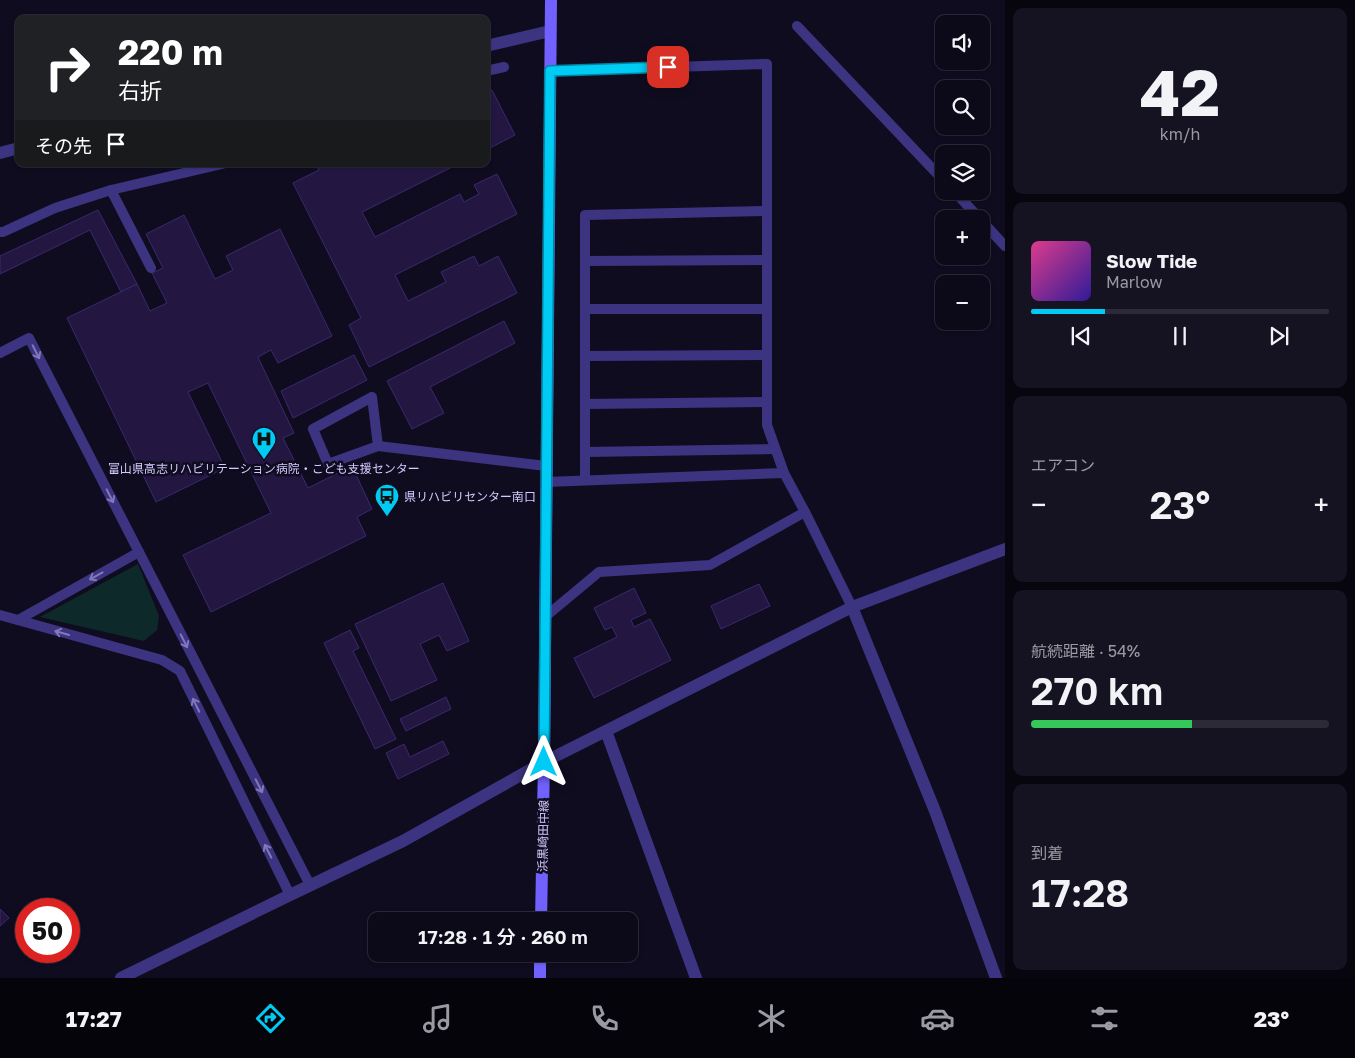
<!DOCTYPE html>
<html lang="ja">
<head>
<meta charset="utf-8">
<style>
	:root { --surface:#0c0918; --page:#151221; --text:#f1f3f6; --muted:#9a9aa2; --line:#2c2a37; --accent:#00cbf5 }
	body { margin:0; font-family:"Golos Text","Noto Sans JP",sans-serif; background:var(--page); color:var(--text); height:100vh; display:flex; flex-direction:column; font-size:19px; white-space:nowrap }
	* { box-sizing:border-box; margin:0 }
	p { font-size:16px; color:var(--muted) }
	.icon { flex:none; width:28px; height:28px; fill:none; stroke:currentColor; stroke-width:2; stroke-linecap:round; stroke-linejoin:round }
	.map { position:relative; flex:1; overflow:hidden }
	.side { display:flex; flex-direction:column; gap:8px; padding:8px; background:#07050d; width:350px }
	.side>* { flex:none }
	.top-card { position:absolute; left:15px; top:15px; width:475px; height:152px; border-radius:10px; box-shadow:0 1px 4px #0004,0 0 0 1px var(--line); background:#202124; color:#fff; overflow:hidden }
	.controls { position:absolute; left:935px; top:15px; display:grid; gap:10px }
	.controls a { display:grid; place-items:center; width:55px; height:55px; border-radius:10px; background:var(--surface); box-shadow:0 1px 4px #0004,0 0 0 1px var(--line); font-size:25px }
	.speed { position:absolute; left:15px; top:898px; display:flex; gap:10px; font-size:25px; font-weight:700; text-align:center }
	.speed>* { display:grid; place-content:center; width:65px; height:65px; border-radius:50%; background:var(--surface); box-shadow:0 1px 4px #0004,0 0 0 1px var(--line); line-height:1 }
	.speed .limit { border:8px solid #d22; background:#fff; color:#111 }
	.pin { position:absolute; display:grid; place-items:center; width:42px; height:42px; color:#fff; margin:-21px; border-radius:10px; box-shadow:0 2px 8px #0006 }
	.me { position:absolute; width:55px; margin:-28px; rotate:0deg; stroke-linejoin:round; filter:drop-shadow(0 0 4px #0008) }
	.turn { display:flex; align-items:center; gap:18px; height:105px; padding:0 20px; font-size:22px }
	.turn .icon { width:65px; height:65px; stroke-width:2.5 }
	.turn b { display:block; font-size:35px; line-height:42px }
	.then { display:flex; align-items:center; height:48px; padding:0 20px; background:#0003; gap:10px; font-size:19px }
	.big { font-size:38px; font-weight:600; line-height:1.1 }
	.side .tile { flex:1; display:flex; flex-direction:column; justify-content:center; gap:8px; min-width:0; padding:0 18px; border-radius:10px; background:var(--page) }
	.side .dial { align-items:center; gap:0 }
	.dial b { font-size:65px; line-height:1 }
	.song { display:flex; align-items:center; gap:15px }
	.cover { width:60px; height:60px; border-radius:8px; background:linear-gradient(135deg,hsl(330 70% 55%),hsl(250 70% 35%)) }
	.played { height:5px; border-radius:2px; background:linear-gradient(90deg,var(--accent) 25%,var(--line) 25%) }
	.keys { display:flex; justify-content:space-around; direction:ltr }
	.heat { display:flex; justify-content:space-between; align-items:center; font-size:28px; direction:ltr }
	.charge { height:8px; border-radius:4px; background:linear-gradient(90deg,#34c759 54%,var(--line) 0) }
	.trip { position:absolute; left:368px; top:912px; width:270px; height:50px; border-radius:10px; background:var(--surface); box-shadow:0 1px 4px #0004,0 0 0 1px var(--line); font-weight:600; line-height:50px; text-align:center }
	.tabs { display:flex; height:80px; justify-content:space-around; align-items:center; background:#05040a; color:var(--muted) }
	.tabs .icon { width:35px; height:35px }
	.tabs .active { color:var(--accent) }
	.tabs b { font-size:22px; color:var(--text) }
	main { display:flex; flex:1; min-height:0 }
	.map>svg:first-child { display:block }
	.green { fill:#0e292a }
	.building { fill:#231742; stroke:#3b286f }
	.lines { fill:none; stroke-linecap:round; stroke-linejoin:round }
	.lane { stroke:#3d3481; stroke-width:10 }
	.street { stroke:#3d3481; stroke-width:12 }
	.secondary { stroke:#7161ff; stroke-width:12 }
	.oneway { stroke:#8178ba }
	.route-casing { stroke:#00849f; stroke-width:12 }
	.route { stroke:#00cbf5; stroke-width:9 }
	.labels { text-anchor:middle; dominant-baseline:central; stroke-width:5; stroke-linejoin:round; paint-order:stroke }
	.poi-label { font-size:12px; fill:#d4caff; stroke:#100c20 }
	.street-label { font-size:12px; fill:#d4caff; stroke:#100c20 }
</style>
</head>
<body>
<main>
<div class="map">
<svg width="1005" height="978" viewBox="0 0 1005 978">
	<rect width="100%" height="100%" fill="#100c20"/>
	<polygon class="green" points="138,564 159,616 157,630 144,641 40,617"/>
	<g class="building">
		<polygon points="492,90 515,135 486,150 486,93"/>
		<polygon points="316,164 458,164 362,212 375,237 460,194 464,202 479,194 474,185 497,174 517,214 395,275 408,301 446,282 441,272 474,256 479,266 498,256 517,293 369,367 349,325 361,318 293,183 319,170"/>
		<polygon points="98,210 137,284 121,292 90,230 0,274 0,256"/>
		<polygon points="184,215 215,279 233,270 226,256 280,229 332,336 278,363 271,350 258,357 294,433 283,438 308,488 352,466 372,509 357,517 366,536 211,612 183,555 271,513 208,383 188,392 225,468 156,502 67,318 137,284 150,311 167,303 152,273 163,268 146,234"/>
		<polygon points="504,321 515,343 430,387 444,413 412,429 387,381"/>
		<polygon points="354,355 367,380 293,418 281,391"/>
		<polygon points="443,583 469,641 447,651 439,635 420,644 437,680 391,701 355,624"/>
		<polygon points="759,584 770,606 721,629 711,606"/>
		<polygon points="634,588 646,613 631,620 634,627 650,619 671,660 594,698 574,658 617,637 612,627 605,630 594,608"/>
		<polygon points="350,630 359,648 353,651 396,739 375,749 324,643"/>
		<polygon points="446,697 451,709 406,731 400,719"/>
		<polygon points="443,741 449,754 398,779 386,753 404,744 410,757"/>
		<polygon points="0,909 9,918 0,926"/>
	</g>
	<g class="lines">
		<g class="lane">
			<polyline points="797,26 944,181"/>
			<polyline points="486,71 504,67"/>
			<polyline points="550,71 767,64 767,425 784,473"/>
			<polyline points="111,190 222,164"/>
			<polyline points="954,191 980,219"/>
			<polyline points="981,220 1005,246"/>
			<polyline points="0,232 3,232 55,208 111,190 151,268"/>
			<polyline points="585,261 767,260"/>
			<polyline points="585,309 767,309"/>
			<polyline points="0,353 29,338 310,885"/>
			<polyline points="585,356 766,355"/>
			<polyline points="585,404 766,402"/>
			<polyline points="378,446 372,397 313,429 328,464 378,446 546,466"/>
			<polyline points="585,452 775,449"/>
			<polyline points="585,480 585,215 767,211"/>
			<polyline points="546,482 784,473 805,512"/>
			<polyline points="0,615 162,660 180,671 290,895"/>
			<polyline points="545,617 599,572 710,565 805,512 852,607"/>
			<polyline points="18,620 139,552"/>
		</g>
		<g class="street">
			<polyline points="486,46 550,31"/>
			<polyline points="0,153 19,148"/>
			<polyline points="852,607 935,811 996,978"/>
			<polyline points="606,731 696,978"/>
			<polyline points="121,978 290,895 403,841 544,762 852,607 1005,549"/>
		</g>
		<g class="secondary">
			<polyline points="541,921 544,762 551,0"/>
			<polyline points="540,978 540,954"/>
		</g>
	</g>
	<defs><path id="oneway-shaft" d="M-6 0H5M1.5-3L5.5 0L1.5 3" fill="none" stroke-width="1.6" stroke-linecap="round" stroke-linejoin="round" transform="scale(1.25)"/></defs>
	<g class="oneway">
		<use href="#oneway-shaft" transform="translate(36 352) rotate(63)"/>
		<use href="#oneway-shaft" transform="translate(110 496) rotate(63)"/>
		<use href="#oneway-shaft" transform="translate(96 576) rotate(151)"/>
		<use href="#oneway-shaft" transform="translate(62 633) rotate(-164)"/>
		<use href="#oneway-shaft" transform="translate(184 641) rotate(63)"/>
		<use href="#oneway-shaft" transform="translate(196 705) rotate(-116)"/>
		<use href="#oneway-shaft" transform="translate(259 786) rotate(63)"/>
		<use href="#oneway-shaft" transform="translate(268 851) rotate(-117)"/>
	</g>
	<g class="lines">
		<defs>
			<polyline id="route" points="544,762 550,71 668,67"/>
		</defs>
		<use href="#route" class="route-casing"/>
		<use href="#route" class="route"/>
	</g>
	<defs>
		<symbol id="hospital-pin" viewBox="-11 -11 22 30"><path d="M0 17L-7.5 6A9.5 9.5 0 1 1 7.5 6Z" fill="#00cbf5" stroke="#100c20"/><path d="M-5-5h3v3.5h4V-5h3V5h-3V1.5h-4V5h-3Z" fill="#111"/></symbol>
		<symbol id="bus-pin" viewBox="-11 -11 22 30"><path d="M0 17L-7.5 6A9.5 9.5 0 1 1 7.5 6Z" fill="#00cbf5" stroke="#100c20"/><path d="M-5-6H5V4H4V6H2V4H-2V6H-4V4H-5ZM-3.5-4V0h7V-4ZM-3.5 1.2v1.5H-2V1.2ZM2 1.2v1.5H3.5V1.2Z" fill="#111"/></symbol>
	</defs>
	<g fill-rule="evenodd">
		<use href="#hospital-pin" x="250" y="425" width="28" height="38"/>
		<use href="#bus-pin" x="373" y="482" width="28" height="38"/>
	</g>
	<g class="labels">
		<g class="poi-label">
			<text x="264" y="468">富山県高志リハビリテーション病院・こども支援センター</text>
			<text x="404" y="496" text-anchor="start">県リハビリセンター南口</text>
		</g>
		<g class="street-label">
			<text transform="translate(543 836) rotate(-89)">浜黒崎田中線</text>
		</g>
	</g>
</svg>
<div class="controls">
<a><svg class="icon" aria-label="sound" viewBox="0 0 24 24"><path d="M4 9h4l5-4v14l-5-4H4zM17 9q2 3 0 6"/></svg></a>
<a><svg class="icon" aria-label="search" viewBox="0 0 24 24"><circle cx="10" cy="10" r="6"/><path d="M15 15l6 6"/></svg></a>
<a><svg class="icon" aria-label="layers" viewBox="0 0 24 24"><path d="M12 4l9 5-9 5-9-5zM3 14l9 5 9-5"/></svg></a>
<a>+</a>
<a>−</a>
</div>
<div class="speed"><div class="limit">50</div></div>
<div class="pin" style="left:668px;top:67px;background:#d93025"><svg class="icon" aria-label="arrive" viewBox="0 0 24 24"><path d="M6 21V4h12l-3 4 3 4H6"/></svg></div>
<svg class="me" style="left:544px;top:762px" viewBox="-20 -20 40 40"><path d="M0-17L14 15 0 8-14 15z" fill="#00cbf5" stroke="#fff" stroke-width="4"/></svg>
<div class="trip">17:28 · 1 分 · 260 m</div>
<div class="top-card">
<div class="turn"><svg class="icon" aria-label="right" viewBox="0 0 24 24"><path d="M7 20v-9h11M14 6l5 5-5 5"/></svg><div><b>220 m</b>右折</div></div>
<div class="then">その先<svg class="icon" aria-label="arrive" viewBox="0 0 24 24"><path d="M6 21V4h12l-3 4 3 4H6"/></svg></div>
</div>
</div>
<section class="side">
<div class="tile dial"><b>42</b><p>km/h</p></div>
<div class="tile">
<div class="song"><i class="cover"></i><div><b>Slow Tide</b><p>Marlow</p></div></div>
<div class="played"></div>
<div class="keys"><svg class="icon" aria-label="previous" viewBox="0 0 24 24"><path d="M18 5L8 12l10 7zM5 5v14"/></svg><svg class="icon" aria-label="pause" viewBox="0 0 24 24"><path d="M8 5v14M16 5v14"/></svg><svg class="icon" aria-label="next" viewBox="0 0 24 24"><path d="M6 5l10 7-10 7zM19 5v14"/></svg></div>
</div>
<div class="tile"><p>エアコン</p>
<div class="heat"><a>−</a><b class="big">23°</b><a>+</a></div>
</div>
<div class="tile"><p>航続距離 · 54%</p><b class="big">270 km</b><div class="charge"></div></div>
<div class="tile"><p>到着</p><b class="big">17:28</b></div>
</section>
</main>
<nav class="tabs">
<b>17:27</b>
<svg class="icon active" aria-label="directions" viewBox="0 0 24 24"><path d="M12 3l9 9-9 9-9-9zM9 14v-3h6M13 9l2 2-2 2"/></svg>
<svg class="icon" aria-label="music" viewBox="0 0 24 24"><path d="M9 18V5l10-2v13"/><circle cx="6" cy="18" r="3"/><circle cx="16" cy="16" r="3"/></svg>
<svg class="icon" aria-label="phone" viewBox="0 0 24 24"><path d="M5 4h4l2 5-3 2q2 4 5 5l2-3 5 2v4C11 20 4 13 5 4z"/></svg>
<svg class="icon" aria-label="climate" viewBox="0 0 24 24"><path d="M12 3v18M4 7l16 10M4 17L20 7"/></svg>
<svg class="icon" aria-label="car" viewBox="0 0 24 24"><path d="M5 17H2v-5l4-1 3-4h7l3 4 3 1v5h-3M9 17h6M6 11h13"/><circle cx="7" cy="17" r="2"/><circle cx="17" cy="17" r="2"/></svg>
<svg class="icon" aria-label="filters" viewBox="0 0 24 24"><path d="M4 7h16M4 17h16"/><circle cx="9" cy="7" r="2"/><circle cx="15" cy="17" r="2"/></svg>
<b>23°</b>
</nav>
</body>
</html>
